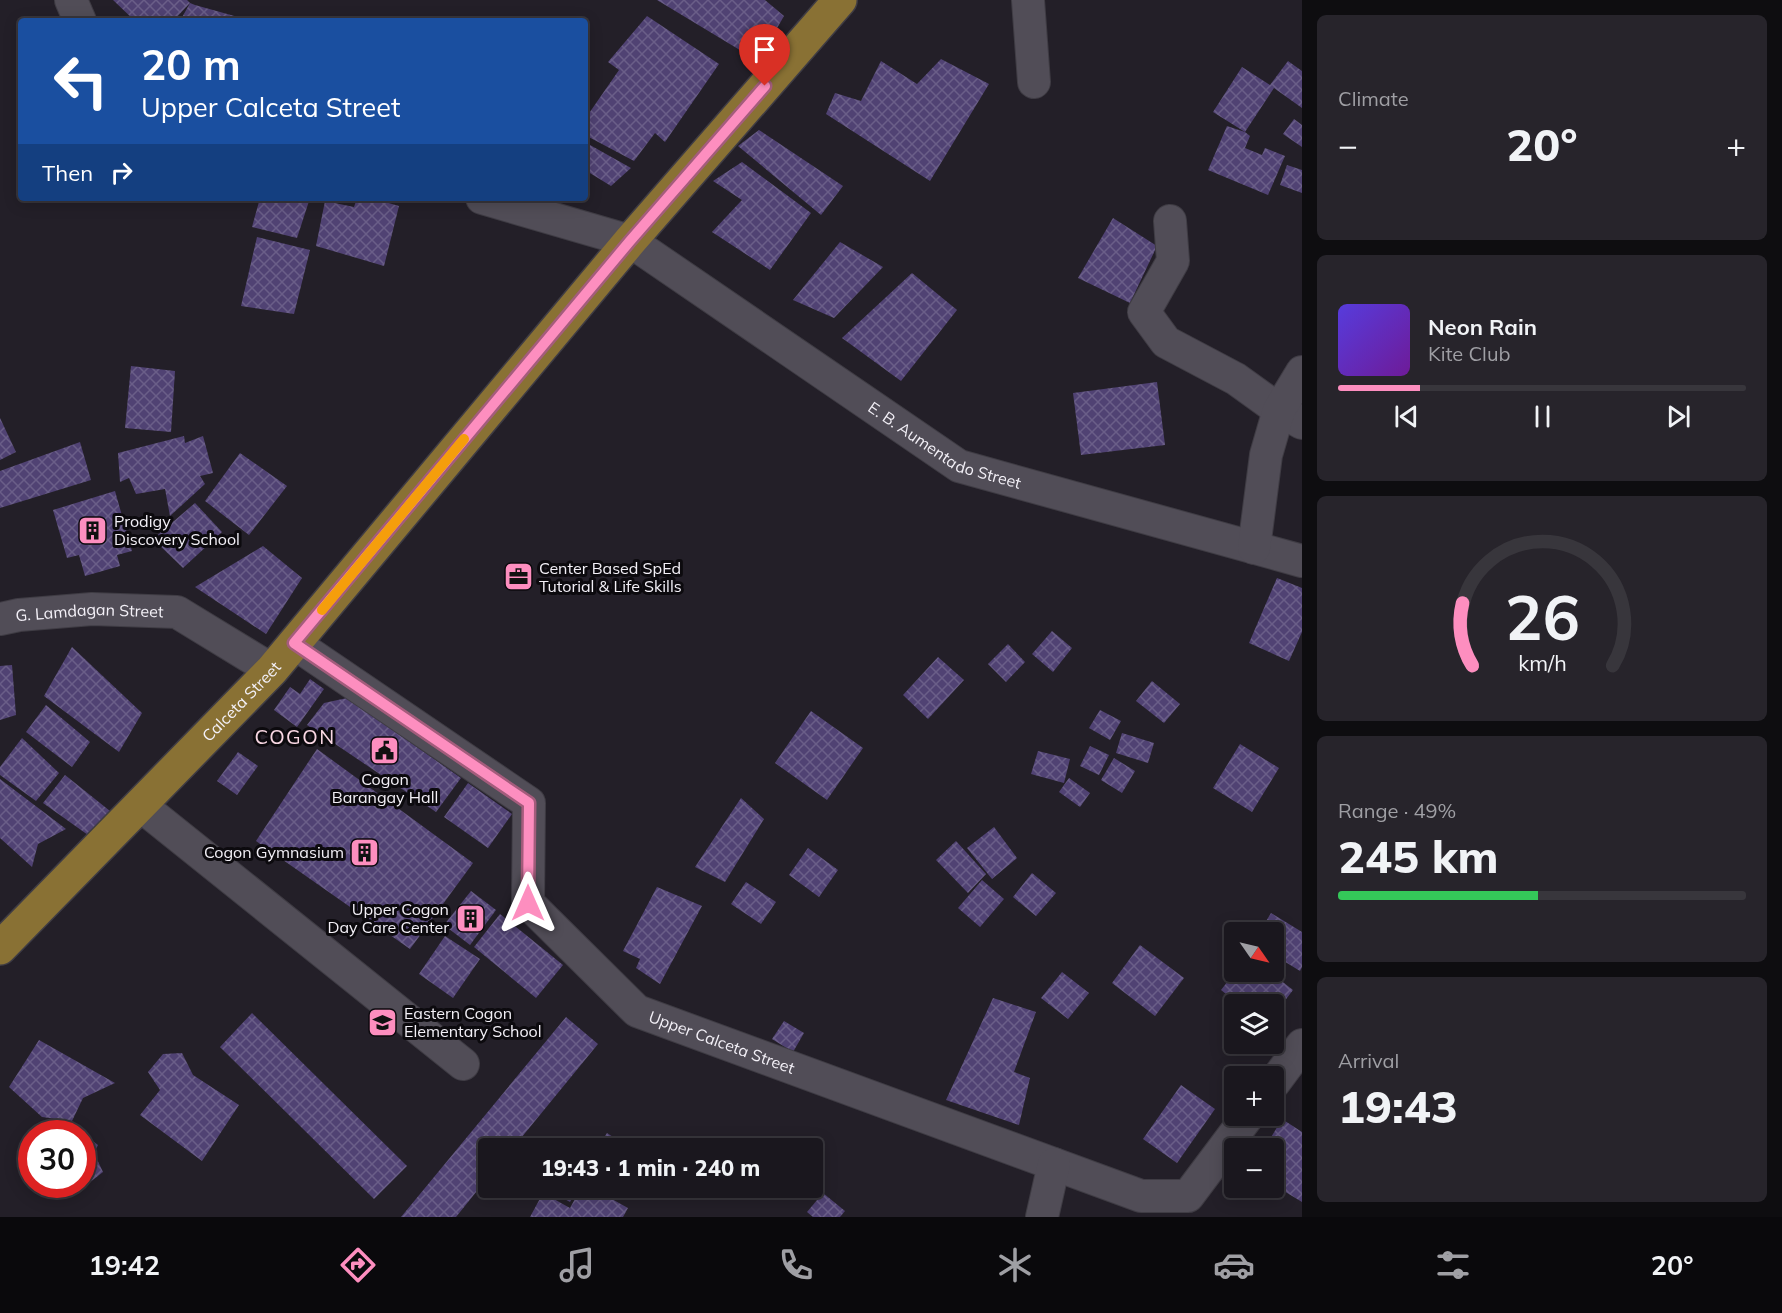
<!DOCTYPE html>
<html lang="en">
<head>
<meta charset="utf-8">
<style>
	:root { --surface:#1a171e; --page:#27242b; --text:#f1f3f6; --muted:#9f9fa4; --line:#38363c; --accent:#fd8ebf }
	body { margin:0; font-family:Mulish,sans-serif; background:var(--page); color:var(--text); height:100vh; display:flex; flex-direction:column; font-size:22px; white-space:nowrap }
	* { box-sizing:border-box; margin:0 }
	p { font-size:20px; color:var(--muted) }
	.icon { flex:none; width:33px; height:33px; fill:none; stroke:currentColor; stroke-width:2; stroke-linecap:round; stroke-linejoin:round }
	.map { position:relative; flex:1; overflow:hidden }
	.details { display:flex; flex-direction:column; gap:15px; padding:15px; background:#0e0d10; width:480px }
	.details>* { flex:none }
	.hud { position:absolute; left:18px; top:18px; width:570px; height:183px; border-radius:6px; box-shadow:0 3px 15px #0003,0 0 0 2px var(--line); background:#1a4fa0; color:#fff; overflow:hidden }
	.needle { width:39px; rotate:124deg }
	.fabs { position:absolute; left:1224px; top:922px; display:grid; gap:12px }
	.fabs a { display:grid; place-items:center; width:60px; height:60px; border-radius:6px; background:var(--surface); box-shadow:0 3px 15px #0003,0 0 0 2px var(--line); font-size:30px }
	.speed { position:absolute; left:18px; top:1120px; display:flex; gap:12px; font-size:30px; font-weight:700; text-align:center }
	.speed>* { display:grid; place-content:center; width:78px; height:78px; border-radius:50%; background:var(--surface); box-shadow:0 3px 15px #0003,0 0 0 2px var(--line); line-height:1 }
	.speed .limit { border:9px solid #d22; background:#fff; color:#111 }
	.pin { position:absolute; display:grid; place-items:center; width:51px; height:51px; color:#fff; margin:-62px -26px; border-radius:50% 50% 50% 0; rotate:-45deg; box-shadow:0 0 6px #0007 }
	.pin .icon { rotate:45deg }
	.me { position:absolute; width:66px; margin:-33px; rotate:0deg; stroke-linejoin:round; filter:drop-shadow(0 0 4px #0008) }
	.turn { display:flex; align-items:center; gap:21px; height:126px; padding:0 24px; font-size:27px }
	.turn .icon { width:78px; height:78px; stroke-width:2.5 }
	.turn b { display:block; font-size:42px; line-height:51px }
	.then { display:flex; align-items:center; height:57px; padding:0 24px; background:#0003; gap:12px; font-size:22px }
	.big { font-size:45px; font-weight:800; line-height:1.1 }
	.details .tile { flex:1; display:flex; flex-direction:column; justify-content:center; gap:9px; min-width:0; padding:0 21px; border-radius:9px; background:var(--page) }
	.details .dial { align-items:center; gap:0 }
	.dial svg { height:156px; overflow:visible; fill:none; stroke:var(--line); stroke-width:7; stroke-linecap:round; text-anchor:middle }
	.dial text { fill:var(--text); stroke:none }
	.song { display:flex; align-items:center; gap:18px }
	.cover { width:72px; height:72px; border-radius:9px; background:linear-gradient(135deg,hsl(250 70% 55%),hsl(280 70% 35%)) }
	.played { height:6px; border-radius:3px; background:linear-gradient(90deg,var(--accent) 20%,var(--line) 20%) }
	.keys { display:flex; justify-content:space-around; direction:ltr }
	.heat { display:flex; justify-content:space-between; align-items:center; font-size:33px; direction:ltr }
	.charge { height:9px; border-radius:4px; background:linear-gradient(90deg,#34c759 49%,var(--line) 0) }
	.trip { position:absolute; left:478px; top:1138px; width:345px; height:60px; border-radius:6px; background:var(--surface); box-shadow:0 3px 15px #0003,0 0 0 2px var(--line); font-weight:800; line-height:60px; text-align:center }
	.menu { display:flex; height:96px; justify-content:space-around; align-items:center; background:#0a090c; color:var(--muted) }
	.menu .icon { width:42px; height:42px }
	.menu .on { color:var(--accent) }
	.menu b { font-size:27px; color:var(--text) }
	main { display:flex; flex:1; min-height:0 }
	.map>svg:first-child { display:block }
	.building { fill:url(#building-cross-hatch) }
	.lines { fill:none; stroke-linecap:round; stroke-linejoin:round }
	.minor-casing { stroke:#3f3c44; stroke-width:34 }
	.major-casing { stroke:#3f3c44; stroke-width:36 }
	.minor { stroke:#514d57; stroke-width:32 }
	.major { stroke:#897134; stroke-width:33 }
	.route-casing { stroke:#a45c7c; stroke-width:15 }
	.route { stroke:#fd8ebf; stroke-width:10 }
	.slow { stroke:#f59e0b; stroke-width:10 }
	.labels { text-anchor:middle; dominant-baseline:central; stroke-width:6; stroke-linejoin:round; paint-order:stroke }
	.street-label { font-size:16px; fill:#f3f0f7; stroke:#0c0a0e }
	.poi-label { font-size:16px; fill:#f3f0f7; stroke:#0c0a0e; text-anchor:start }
	.quarter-label { font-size:20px; letter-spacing:1.5px; fill:#f8d7e3; stroke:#0c0a0e }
</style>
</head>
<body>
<main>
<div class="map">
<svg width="1302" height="1217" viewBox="0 0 1302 1217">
	<defs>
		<pattern id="building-cross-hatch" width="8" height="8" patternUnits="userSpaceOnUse" patternTransform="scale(1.5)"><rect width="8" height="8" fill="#504273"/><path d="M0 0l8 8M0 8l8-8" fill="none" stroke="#6a5e88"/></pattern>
	</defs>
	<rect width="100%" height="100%" fill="#231f28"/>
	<g class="building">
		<polygon points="113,0 187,0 190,3 173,21 135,21"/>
		<polygon points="657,0 765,0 784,16 758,61"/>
		<polygon points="190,3 195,5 238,17 236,21 180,21"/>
		<polygon points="647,16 719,64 665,142 655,133 634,161 585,135 585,119 619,70 608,62"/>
		<polygon points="941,59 989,84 930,181 826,114 835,93 861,101 881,61 917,84"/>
		<polygon points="1288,61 1302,71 1302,108 1274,88 1245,132 1213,112 1242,67 1270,85"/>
		<polygon points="1294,119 1302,125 1302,147 1283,134"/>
		<polygon points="1227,126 1245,132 1250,136 1245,148 1262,155 1265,148 1285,156 1268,195 1208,170"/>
		<polygon points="759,130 843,186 821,215 738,146"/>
		<polygon points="590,145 631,168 611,186 585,170 585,150"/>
		<polygon points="742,162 811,213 770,270 712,232 742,200 713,181"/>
		<polygon points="1287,165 1302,170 1302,193 1280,185"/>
		<polygon points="260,198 310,198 297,238 252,227"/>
		<polygon points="357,198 371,198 399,206 384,266 316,246 325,201 354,207"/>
		<polygon points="1113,218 1157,246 1130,303 1078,278"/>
		<polygon points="257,237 310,250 294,314 241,306"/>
		<polygon points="840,242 883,267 834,318 793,300"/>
		<polygon points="912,273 957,310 901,381 842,338"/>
		<polygon points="131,366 175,371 171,432 125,428"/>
		<polygon points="1157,382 1165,445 1081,455 1073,393"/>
		<polygon points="0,418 16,452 0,460"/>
		<polygon points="184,436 185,443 203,436 213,473 200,476 205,484 170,516 165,489 136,494 129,478 120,482 118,453"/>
		<polygon points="80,442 91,480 0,508 0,471"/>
		<polygon points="240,453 287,486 249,535 205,501"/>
		<polygon points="115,491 132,551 117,555 120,566 85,576 79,555 67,558 53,510"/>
		<polygon points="195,503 222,532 183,568 153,539"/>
		<polygon points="263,546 302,578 266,634 195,587"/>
		<polygon points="1277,578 1302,588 1302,632 1289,661 1249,643"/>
		<polygon points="1052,631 1072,648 1053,672 1032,654"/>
		<polygon points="1008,644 1025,662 1006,682 988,664"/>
		<polygon points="72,647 142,713 119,752 44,696"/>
		<polygon points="938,657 964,680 928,719 903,695"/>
		<polygon points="12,665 16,715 0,720 0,666"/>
		<polygon points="310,679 324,689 297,727 274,710 290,687 300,694"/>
		<polygon points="1152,681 1180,704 1164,723 1136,701"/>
		<polygon points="347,698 461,778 436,812 307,725 324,703"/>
		<polygon points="46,705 90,742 72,767 26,732"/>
		<polygon points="1100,710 1121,721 1110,740 1089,728"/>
		<polygon points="811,711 863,748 827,800 775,763"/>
		<polygon points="1122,733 1154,743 1148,763 1116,753"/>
		<polygon points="22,738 59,773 36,801 0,775 0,767"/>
		<polygon points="1240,744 1279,768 1252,812 1213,788"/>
		<polygon points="1090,746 1109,755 1099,775 1080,766"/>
		<polygon points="317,749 473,863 410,949 256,841"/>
		<polygon points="1038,751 1070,759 1064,783 1031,774"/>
		<polygon points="238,752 258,766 237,795 217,781"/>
		<polygon points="1114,758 1135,771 1122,793 1101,780"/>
		<polygon points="65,775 110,811 88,835 43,803"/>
		<polygon points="1069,778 1090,793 1080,807 1059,792"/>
		<polygon points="0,779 66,829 38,844 32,867 0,838"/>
		<polygon points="468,783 512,814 488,848 444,817"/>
		<polygon points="741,798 764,819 725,882 695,867"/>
		<polygon points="994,827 1017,858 992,879 967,848"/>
		<polygon points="956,841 986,874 968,893 936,860"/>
		<polygon points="808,848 838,870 819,897 789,875"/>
		<polygon points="1032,873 1056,893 1036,916 1013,897"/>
		<polygon points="982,880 1004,899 980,927 958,908"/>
		<polygon points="746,882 776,902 761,924 731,904"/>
		<polygon points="657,887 702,906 660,984 636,968 640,959 623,951"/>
		<polygon points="471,891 496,910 470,945 444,925"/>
		<polygon points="1271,913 1302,932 1302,967 1300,971 1274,955 1274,933 1259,933"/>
		<polygon points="500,914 563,965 536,998 474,947"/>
		<polygon points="445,936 480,959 453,998 419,974"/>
		<polygon points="1140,945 1184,978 1155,1016 1112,983"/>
		<polygon points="1062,972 1089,993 1068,1019 1041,998"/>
		<polygon points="1235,972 1270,972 1293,990 1274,1015 1274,1005 1240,1005 1221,990"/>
		<polygon points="993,998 1036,1012 1014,1072 1030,1078 1019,1125 946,1100"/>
		<polygon points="252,1013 407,1166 374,1199 220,1047"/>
		<polygon points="566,1017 598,1044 512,1149 489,1149 489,1176 456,1217 401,1217"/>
		<polygon points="784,1021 804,1033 793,1052 772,1039"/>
		<polygon points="39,1040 115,1083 83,1098 72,1121 42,1117 9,1087"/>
		<polygon points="182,1053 193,1075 239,1105 202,1161 140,1115 160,1090 148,1072 163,1054"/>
		<polygon points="1181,1085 1215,1109 1177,1163 1143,1139"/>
		<polygon points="1282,1119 1302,1132 1302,1202 1274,1185 1274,1149 1264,1149"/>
		<polygon points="78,1130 98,1145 94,1153 103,1172 89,1183 82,1181 82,1134 74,1134"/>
		<polygon points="607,1133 631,1149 597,1149"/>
		<polygon points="545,1188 578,1188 570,1202"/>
		<polygon points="581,1188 592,1188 628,1208 623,1217 530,1217 543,1193 570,1208"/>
		<polygon points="615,1188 638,1188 631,1199"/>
		<polygon points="823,1193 845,1211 840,1217 813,1217 807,1212"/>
	</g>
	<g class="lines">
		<defs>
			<g id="minor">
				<polyline points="71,0 80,21"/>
				<polyline points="1028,0 1034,82"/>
				<path id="s1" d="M482,198L630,241L959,466L1302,561"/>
				<polyline points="1170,221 1173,261 1144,312 1166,342 1236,379 1279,410 1302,423"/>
				<polyline points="1254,548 1266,455 1279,410 1302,372"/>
				<path id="s2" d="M0,619L19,615L92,609L177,612L272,670"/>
				<path id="s3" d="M294,643L529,803L528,903L637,1011L1141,1196H1188L1248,1116"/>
				<polyline points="140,805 463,1064"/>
				<polyline points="1274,1083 1302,1045"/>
				<polyline points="1042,1217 1054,1164"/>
			</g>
			<g id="major">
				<path id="s4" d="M0,948L272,670L630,241L840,0"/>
			</g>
		</defs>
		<use href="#minor" class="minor-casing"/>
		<use href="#major" class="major-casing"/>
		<use href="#minor" class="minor"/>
		<use href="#major" class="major"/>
	</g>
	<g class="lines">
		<defs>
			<polyline id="route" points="528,903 529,803 294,643 630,241 765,86"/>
		</defs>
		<use href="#route" class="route-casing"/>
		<use href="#route" class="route"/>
		<polyline class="slow" points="322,610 464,439"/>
	</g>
	<defs>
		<symbol id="building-square" viewBox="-11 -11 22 22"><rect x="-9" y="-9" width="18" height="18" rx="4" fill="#fd8ebf" stroke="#0c0a0e"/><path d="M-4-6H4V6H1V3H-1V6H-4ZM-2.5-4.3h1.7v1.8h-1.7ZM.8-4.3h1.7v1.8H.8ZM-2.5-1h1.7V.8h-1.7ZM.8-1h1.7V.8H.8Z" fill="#111"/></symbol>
		<symbol id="office-square" viewBox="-11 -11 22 22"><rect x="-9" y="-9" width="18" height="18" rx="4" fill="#fd8ebf" stroke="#0c0a0e"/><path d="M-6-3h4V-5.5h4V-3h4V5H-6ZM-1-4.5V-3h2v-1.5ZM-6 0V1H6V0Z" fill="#111"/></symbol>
		<symbol id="civic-square" viewBox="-11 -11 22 22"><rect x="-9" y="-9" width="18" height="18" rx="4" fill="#fd8ebf" stroke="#0c0a0e"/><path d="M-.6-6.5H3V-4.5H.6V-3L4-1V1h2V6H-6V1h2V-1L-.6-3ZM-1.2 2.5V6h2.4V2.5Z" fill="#111"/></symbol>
		<symbol id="school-square" viewBox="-11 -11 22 22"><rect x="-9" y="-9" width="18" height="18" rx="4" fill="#fd8ebf" stroke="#0c0a0e"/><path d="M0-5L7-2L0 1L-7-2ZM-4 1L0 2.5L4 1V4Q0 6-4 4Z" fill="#111"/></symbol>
	</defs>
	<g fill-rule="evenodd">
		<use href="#building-square" x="76" y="514" width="33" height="33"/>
		<use href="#office-square" x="502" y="560" width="33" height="33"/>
		<use href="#civic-square" x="368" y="734" width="33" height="33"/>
		<use href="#building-square" x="348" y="836" width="33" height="33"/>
		<use href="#building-square" x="454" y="902" width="33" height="33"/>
		<use href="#school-square" x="366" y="1006" width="33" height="33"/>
	</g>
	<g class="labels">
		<g class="street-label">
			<text stroke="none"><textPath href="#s1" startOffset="531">E. B. Aumentado Street</textPath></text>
			<text stroke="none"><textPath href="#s2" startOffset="90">G. Lamdagan Street</textPath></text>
			<text stroke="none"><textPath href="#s4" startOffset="345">Calceta Street</textPath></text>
			<text stroke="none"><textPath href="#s3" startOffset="628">Upper Calceta Street</textPath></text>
		</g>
		<g class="poi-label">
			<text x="114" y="521">Prodigy<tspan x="114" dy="18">Discovery School</tspan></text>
			<text x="539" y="568">Center Based SpEd<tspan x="539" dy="18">Tutorial &amp; Life Skills</tspan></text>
			<text x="385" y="779" text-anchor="middle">Cogon<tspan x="385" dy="18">Barangay Hall</tspan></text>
			<text x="344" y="852" text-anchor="end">Cogon Gymnasium</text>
			<text x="449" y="909" text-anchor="end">Upper Cogon<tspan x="449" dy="18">Day Care Center</tspan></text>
			<text x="404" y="1013">Eastern Cogon<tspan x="404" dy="18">Elementary School</tspan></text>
		</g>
		<g class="quarter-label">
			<text x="295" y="736">COGON</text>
		</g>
	</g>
</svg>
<div class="fabs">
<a><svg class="needle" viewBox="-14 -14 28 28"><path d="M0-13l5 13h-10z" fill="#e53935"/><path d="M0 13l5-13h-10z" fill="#9f9fa4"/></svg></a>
<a><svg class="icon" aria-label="layers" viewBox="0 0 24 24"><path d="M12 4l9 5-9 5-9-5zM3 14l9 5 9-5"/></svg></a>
<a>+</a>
<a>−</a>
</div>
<div class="speed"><div class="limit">30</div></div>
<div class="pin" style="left:765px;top:86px;background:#d93025"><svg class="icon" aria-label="arrive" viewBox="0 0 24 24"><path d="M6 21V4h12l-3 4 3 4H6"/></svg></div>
<svg class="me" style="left:528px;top:903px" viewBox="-20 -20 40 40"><path d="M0-17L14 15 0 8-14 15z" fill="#fd8ebf" stroke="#fff" stroke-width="4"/></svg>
<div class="trip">19:43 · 1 min · 240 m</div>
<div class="hud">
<div class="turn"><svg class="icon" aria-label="left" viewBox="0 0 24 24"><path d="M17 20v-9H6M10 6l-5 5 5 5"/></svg><div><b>20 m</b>Upper Calceta Street</div></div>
<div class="then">Then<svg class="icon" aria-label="right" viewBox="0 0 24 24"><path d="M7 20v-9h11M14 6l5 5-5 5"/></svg></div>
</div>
</div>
<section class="details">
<div class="tile"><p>Climate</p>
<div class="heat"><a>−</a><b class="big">20°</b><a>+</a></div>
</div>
<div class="tile">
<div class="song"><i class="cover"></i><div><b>Neon Rain</b><p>Kite Club</p></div></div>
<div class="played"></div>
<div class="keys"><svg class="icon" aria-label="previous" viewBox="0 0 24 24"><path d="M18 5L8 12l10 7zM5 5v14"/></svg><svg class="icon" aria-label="pause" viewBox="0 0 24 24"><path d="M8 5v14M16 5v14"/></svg><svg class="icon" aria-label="next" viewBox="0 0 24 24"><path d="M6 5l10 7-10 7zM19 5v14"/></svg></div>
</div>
<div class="tile dial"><svg viewBox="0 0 100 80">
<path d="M14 69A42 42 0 1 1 86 69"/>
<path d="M14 69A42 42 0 0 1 9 37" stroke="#fd8ebf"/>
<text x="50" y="56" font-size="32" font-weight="700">26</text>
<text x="50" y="72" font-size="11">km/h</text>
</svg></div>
<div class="tile"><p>Range · 49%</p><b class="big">245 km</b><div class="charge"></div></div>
<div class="tile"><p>Arrival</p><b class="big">19:43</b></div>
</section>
</main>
<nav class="menu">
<b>19:42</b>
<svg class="icon on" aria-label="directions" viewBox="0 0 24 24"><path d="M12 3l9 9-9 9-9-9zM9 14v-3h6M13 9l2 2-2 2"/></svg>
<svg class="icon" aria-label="music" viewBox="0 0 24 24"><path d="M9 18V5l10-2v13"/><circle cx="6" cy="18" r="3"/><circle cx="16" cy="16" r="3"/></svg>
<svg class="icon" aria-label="phone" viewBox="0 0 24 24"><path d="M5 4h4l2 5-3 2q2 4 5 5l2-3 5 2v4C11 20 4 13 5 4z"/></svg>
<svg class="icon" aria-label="climate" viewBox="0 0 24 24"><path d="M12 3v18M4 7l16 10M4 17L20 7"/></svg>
<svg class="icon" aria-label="car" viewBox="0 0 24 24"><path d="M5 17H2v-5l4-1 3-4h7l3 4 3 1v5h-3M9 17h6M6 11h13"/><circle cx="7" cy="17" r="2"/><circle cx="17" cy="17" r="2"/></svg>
<svg class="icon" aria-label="filters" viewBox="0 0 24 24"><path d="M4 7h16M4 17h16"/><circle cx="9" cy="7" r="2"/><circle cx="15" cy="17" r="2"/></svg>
<b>20°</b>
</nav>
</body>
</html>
